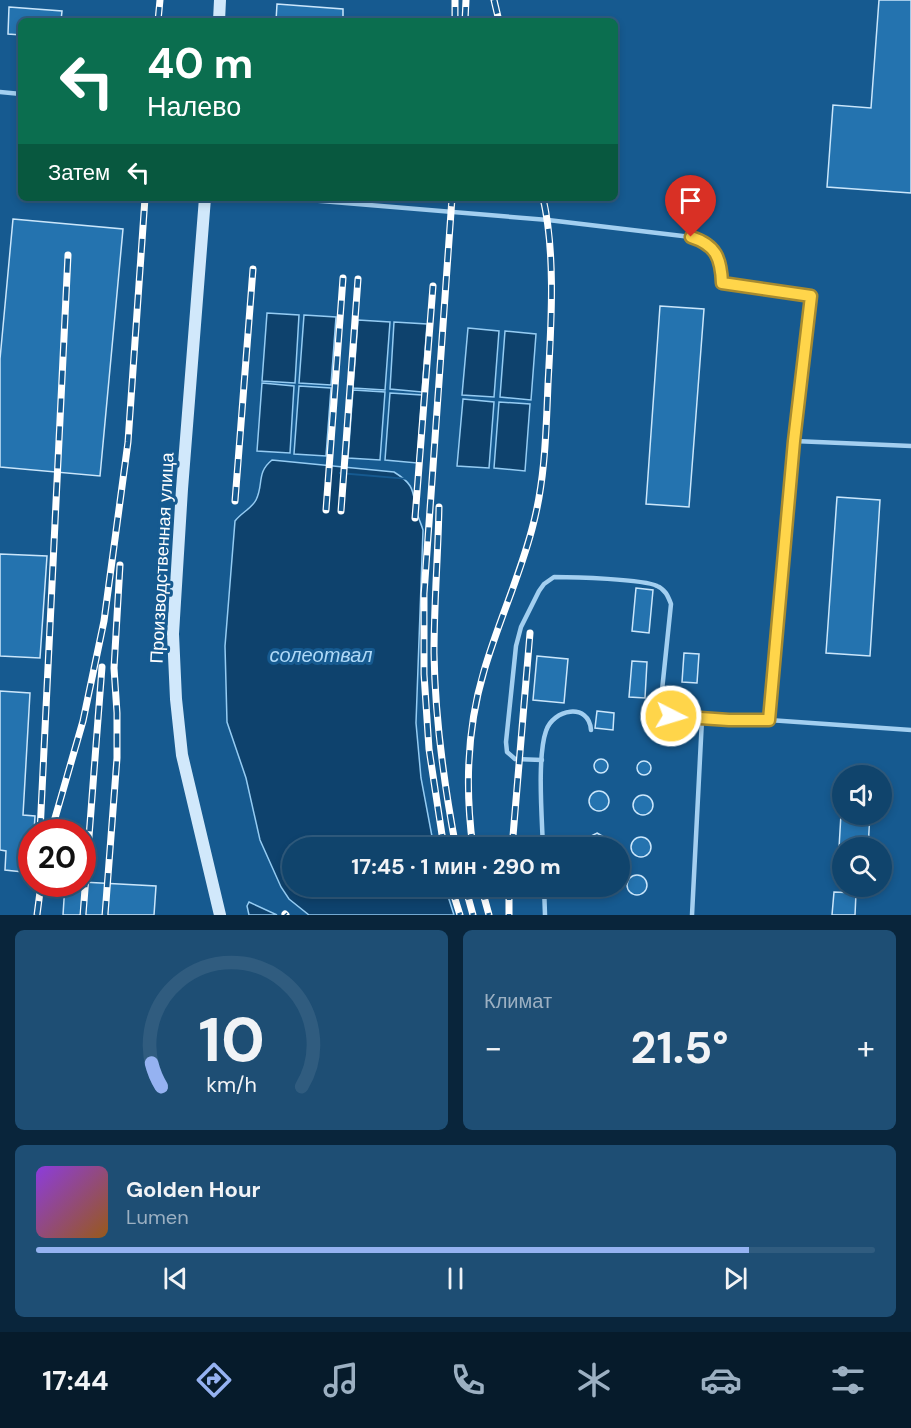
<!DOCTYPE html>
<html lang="ru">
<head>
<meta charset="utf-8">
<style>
	:root { --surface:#10446c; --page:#1e4e74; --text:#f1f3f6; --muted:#9cb0c2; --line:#305c7f; --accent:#95b2f1 }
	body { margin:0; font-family:"DM Sans",sans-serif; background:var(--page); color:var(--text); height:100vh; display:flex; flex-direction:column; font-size:22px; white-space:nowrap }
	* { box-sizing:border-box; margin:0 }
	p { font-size:20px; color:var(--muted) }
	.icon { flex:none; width:33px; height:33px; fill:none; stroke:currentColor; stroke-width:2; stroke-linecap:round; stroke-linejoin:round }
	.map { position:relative; height:915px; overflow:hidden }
	.drawer { display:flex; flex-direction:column; gap:15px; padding:15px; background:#09253b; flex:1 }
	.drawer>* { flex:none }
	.top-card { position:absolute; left:18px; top:18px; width:600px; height:183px; border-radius:9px; box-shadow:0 3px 9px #0003,0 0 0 2px var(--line); background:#0b6e4f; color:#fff; overflow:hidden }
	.controls { position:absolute; left:832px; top:765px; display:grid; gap:12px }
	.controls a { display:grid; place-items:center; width:60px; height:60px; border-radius:50%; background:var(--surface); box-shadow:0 3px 9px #0003,0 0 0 2px var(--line); font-size:30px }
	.speed { position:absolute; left:18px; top:819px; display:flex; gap:12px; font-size:30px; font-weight:700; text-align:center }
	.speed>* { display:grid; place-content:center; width:78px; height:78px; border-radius:50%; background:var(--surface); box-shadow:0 3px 9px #0003,0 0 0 2px var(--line); line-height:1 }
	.speed .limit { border:9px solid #d22; background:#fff; color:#111 }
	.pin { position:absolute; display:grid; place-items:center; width:51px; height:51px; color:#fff; margin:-62px -26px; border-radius:50% 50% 50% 0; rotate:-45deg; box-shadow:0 0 6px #0007 }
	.pin .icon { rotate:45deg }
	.me { position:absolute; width:66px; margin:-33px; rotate:95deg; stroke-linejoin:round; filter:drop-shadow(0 0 4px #0008) }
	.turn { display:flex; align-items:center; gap:21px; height:126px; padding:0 30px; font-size:27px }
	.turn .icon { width:78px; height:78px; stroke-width:2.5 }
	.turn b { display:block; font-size:42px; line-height:51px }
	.then { display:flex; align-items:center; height:57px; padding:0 30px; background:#0003; gap:12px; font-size:22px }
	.big { font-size:45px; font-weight:700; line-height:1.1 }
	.drawer .card { flex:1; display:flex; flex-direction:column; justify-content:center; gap:9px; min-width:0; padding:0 21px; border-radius:9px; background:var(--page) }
	.drawer .dial { align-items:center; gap:0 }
	.dial svg { height:156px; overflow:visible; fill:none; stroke:var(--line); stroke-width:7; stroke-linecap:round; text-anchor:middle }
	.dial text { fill:var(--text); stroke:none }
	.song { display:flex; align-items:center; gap:18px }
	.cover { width:72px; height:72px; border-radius:9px; background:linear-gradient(135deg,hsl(270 70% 55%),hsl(30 70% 35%)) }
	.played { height:6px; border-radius:3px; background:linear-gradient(90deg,var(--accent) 85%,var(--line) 85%) }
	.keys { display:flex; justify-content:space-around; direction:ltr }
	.heat { display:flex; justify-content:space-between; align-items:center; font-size:33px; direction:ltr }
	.drawer .tiles { flex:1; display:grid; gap:15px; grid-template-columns:1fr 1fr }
	.card:last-child { grid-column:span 2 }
	.trip { position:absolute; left:282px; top:837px; width:348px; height:60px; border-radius:30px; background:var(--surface); box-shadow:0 3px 9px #0003,0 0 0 2px var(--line); font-weight:700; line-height:60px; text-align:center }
	.menu { display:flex; height:96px; justify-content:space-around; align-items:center; background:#061b2b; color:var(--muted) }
	.menu .icon { width:42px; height:42px }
	.menu .current { color:var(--accent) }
	.menu b { font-size:27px; color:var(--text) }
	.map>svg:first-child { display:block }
	.water { fill:#0e426d; stroke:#95ccf3; stroke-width:1.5 }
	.pier { fill:#165a90 }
	.building { fill:#2473af; stroke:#cae6fb; stroke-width:1.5 }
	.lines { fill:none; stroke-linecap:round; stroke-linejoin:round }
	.service { stroke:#a3cff0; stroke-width:4.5 }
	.secondary { stroke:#d1e8fb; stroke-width:12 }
	.rail-casing { stroke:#fff; stroke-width:7 }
	.rail { stroke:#165a90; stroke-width:4.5; stroke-dasharray:14; stroke-linecap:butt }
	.route-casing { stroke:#a68a30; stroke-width:15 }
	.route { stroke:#ffd54a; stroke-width:10 }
	.labels { text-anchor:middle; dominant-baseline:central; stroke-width:6; stroke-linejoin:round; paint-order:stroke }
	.street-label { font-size:18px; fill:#fff; stroke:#165a90 }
	.water-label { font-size:20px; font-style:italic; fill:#afd9f7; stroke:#165a90 }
</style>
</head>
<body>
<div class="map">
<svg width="911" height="915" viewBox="0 0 911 915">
	<rect width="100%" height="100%" fill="#165a90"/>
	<g class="water">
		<polygon points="267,313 299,315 295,383 262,381"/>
		<polygon points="304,315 336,317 331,385 299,383"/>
		<polygon points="358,320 390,322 385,390 353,388"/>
		<polygon points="394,322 427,324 422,392 390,389"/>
		<polygon points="468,328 499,331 494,397 462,395"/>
		<polygon points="505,331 536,334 531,400 500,397"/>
		<polygon points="262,383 294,386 290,453 257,451"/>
		<polygon points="299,386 331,388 326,456 294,454"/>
		<polygon points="353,390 385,392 380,460 348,458"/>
		<polygon points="390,393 422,395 417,463 385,460"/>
		<polygon points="463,399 494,402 489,468 457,466"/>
		<polygon points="499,402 530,404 525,471 494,468"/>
		<path d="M272,460L394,472C415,485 412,490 417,512C418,518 421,523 423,530L416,723L421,778L434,847L292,848V886L445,887L454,915H309L289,899L281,887L260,840L246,778L227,722L225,646L235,521C241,513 252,508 256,500C264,484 256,473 272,460Z"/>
		<polygon points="249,902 277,915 249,915 247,906"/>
	</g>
	<polygon class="pier" points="339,472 407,478 410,480 339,474"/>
	<g class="building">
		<polygon points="879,0 911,0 911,193 827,187 833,105 871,108"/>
		<polygon points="277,4 343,9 343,21 276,21"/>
		<polygon points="9,7 62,11 61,21 21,21 21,35 8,34"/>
		<polygon points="13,219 123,229 100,476 0,467 0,359"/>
		<polygon points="660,306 704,309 689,507 646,504"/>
		<polygon points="837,497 880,500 870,656 826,653"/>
		<polygon points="0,554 47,556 40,658 0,656"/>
		<polygon points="636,588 653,590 649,633 632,631"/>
		<polygon points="684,653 699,654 697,683 682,682"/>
		<polygon points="537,656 568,659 564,703 533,700"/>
		<polygon points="632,661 647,662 645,698 629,697"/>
		<polygon points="0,691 30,693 23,815 35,816 34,832 32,832 32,873 5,870 6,851 0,850"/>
		<polygon points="597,711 614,713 613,730 595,728"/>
		<circle cx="601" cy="766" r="7"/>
		<circle cx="644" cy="768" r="7"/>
		<circle cx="599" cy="801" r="10"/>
		<circle cx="643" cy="805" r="10"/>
		<polygon points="841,814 870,814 868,848 839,848"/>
		<polygon points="597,833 604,837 609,848 584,848 589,837"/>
		<circle cx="641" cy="847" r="10"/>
		<circle cx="637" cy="885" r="10"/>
		<polygon points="82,882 156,886 154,915 63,915 65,884 82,884"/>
		<polygon points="834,892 856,893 855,915 832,915"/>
	</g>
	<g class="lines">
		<g class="service">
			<polyline points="0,92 21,94"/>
			<path d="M285,198L548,220L691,237C716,245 721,258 722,283L811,296L794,441L769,720"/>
			<polyline points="794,441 911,446"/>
			<path d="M542,760L515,759L507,752L506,742L516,646L521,627L539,591L544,584L554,577C572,577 644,579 657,586C665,589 668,596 671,604L661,700L663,709L671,716L729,720H769L911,730"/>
			<path d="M543,848C542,818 537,757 546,731C553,709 589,702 591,730"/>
			<polyline points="544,886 545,915"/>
			<polyline points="692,915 702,719"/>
		</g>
		<g class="secondary">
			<polyline points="219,21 220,0"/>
			<polyline points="205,198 182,489 173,634 176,699 182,755 220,915"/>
		</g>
		<defs>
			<g id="rail">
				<polyline points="494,0 499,21"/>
				<polyline points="158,21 160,0"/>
				<polyline points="455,21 455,0"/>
				<polyline points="465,21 466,0"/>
				<polyline points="235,501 253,269"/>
				<path d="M439,507C438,556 434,604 434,653C435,718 444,784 456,848"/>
				<polyline points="326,510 343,278"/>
				<polyline points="341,511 358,279"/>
				<polyline points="415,518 433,286"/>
				<polyline points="40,832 68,255"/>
				<polyline points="51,832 83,721 104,621 128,442 145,198"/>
				<polyline points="444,848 429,749 424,674 424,594 452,198"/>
				<path d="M473,848C465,789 467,728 484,671C498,623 519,578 532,529C545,482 546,433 548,384C551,327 556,254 543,198"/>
				<polyline points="512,848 530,633"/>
				<polyline points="451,886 460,915"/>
				<polyline points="465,886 473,915"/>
				<polyline points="481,886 489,915"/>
				<polyline points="509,886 509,915"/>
				<polyline points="285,914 286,915"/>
				<polyline points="37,915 41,884"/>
				<polyline points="83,915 102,667"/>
				<polyline points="105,915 117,758 117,713 114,668 120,565"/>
			</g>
		</defs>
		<use href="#rail" class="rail-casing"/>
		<use href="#rail" class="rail"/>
	</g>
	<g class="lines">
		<defs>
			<path id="route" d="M671,716L729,720H769L794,441L811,296L722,283C721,258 716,245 691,237"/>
		</defs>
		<use href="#route" class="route-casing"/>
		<use href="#route" class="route"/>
	</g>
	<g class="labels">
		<g class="street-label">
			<text transform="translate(162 558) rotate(-87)">Производственная улица</text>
		</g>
		<g class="water-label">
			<text x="321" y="655">солеотвал</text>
		</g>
	</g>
</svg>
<div class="controls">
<a><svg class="icon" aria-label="sound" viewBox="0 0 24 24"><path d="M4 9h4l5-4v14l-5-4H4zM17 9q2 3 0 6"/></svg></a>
<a><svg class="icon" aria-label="search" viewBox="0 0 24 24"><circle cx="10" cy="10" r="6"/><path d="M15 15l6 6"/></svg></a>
</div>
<div class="speed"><div class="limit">20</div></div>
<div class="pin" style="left:691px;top:237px;background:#d93025"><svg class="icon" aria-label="arrive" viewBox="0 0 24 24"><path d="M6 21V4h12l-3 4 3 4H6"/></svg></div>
<svg class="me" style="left:671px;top:716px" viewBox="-20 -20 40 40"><circle r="17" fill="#ffd54a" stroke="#fff" stroke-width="3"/><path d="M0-11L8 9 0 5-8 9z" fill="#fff"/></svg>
<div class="trip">17:45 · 1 мин · 290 m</div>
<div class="top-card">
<div class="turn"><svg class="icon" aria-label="left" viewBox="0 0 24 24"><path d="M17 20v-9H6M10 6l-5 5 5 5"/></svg><div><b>40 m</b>Налево</div></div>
<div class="then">Затем<svg class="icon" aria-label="left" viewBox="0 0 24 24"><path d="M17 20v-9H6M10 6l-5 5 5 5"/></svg></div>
</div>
</div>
<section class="drawer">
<div class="tiles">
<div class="card dial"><svg viewBox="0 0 100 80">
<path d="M14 69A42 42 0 1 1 86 69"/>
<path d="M14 69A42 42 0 0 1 9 57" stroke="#95b2f1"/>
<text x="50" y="56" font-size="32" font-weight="700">10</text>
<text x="50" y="72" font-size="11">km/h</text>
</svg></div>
<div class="card"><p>Климат</p>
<div class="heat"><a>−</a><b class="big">21.5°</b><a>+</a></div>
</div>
<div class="card">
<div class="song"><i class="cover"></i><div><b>Golden Hour</b><p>Lumen</p></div></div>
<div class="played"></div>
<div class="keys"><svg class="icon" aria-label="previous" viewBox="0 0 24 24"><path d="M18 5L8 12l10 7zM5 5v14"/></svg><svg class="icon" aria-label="pause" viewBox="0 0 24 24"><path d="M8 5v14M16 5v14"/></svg><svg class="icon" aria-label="next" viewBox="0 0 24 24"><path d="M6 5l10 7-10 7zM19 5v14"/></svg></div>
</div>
</div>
</section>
<nav class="menu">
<b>17:44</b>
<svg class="icon current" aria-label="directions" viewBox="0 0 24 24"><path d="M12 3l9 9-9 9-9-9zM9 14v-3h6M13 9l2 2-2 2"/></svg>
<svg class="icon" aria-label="music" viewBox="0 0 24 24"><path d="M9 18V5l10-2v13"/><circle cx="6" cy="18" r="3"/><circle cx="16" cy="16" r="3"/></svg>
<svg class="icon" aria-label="phone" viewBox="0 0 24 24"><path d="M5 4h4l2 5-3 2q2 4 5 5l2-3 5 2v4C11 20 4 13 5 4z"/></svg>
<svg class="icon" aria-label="climate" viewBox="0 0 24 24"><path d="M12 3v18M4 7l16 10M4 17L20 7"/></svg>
<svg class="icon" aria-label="car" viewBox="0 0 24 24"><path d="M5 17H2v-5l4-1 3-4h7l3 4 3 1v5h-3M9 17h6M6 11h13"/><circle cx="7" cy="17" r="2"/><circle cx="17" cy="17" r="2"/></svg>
<svg class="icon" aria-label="filters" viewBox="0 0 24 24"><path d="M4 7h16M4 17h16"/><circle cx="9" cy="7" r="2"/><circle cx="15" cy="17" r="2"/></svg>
</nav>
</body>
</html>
